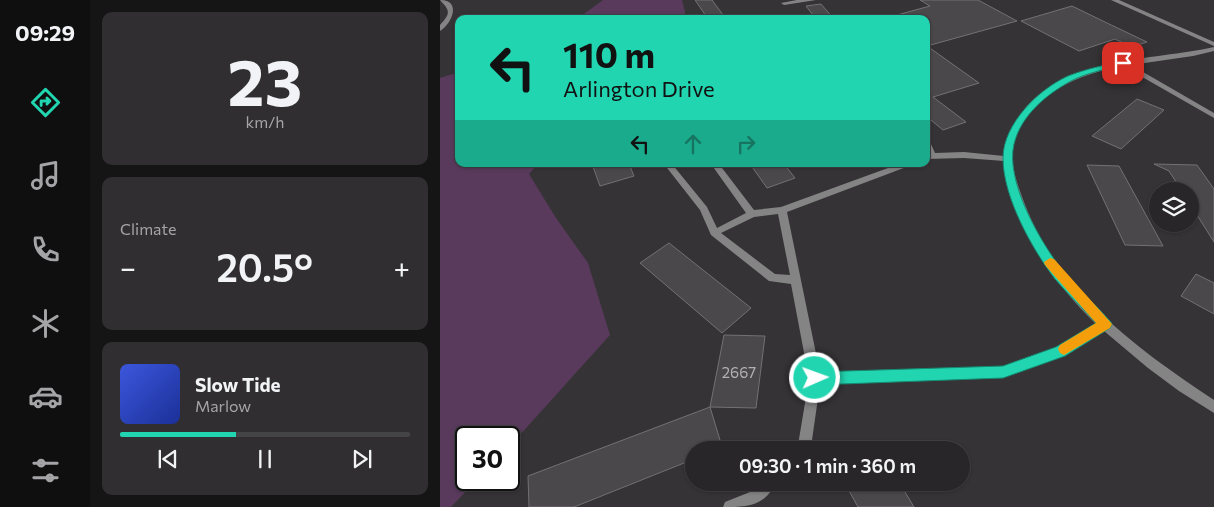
<!DOCTYPE html>
<html lang="en">
<head>
<meta charset="utf-8">
<style>
	:root { --surface:#282628; --page:#302e30; --text:#f1f3f6; --muted:#a5a5a8; --line:#444345; --accent:#21d5b0 }
	body { margin:0; font-family:Commissioner,sans-serif; background:var(--page); color:var(--text); height:100vh; display:flex; flex-direction:column; font-size:19px; white-space:nowrap }
	* { box-sizing:border-box; margin:0 }
	p { font-size:16px; color:var(--muted) }
	.icon { flex:none; width:28px; height:28px; fill:none; stroke:currentColor; stroke-width:2; stroke-linecap:round; stroke-linejoin:round }
	.map { position:relative; flex:1; overflow:hidden }
	.panel { display:flex; flex-direction:column; gap:12px; padding:12px; background:#161516; width:350px }
	.panel>* { flex:none }
	.hud { position:absolute; left:15px; top:15px; width:475px; height:152px; border-radius:10px; box-shadow:0 1px 4px #0004,0 0 0 1px var(--line); background:#21d5b0; color:#111; overflow:hidden }
	.buttons { position:absolute; left:709px; top:182px; display:grid; gap:10px }
	.buttons a { display:grid; place-items:center; width:50px; height:50px; border-radius:50%; background:var(--surface); box-shadow:0 1px 4px #0004,0 0 0 1px var(--line); font-size:25px }
	.speed { position:absolute; left:15px; top:426px; display:flex; gap:10px; font-size:25px; font-weight:700; text-align:center }
	.speed>* { display:grid; place-content:center; width:65px; height:65px; border-radius:50%; background:var(--surface); box-shadow:0 1px 4px #0004,0 0 0 1px var(--line); line-height:1 }
	.speed .limit { border:2px solid #111; border-radius:8px; background:#fff; color:#111 }
	.pin { position:absolute; display:grid; place-items:center; width:42px; height:42px; color:#fff; margin:-21px; border-radius:10px; box-shadow:0 2px 8px #0006 }
	.me { position:absolute; width:55px; margin:-28px; rotate:88deg; stroke-linejoin:round; filter:drop-shadow(0 0 4px #0008) }
	.turn { display:flex; align-items:center; gap:18px; height:105px; padding:0 25px; font-size:22px }
	.turn .icon { width:65px; height:65px; stroke-width:2.5 }
	.turn b { display:block; font-size:35px; line-height:42px }
	.lanes { display:flex; align-items:center; height:48px; padding:0 25px; background:#0003; justify-content:center; gap:25px; direction:ltr }
	.lanes .off { opacity:.35 }
	.big { font-size:38px; font-weight:600; line-height:1.1 }
	.panel .card { flex:1; display:flex; flex-direction:column; justify-content:center; gap:8px; min-width:0; padding:0 18px; border-radius:10px; background:var(--page) }
	.panel .dial { align-items:center; gap:0 }
	.dial b { font-size:65px; line-height:1 }
	.song { display:flex; align-items:center; gap:15px }
	.cover { width:60px; height:60px; border-radius:8px; background:linear-gradient(135deg,hsl(230 70% 55%),hsl(230 70% 35%)) }
	.played { height:5px; border-radius:2px; background:linear-gradient(90deg,var(--accent) 40%,var(--line) 40%) }
	.keys { display:flex; justify-content:space-around; direction:ltr }
	.heat { display:flex; justify-content:space-between; align-items:center; font-size:28px; direction:ltr }
	.trip { position:absolute; left:245px; top:441px; width:285px; height:50px; border-radius:25px; background:var(--surface); box-shadow:0 1px 4px #0004,0 0 0 1px var(--line); font-weight:600; line-height:50px; text-align:center }
	main { display:flex; flex:1; min-height:0 }
	.menu { display:flex; flex-direction:column; width:90px; justify-content:space-around; align-items:center; background:#100f10; color:var(--muted) }
	.menu .icon { width:35px; height:35px }
	.menu .current { color:var(--accent) }
	.menu b { font-size:22px; color:var(--text) }
	.map>svg:first-child { display:block }
	.green { fill:#593a5c }
	.building { fill:#4a484a; stroke:#737173 }
	.lines { fill:none; stroke-linecap:round; stroke-linejoin:round }
	.minor { fill:#858485; fill-rule:evenodd }
	.route { fill:#21d5b0; stroke:#158a72 }
	.slow { fill:#f59e0b }
	.labels { text-anchor:middle; dominant-baseline:central; stroke-width:5; stroke-linejoin:round; paint-order:stroke }
	.near-number-label { font-size:15px; fill:#b2b1b3 }
</style>
</head>
<body>
<main>
<nav class="menu">
<b>09:29</b>
<svg class="icon current" aria-label="directions" viewBox="0 0 24 24"><path d="M12 3l9 9-9 9-9-9zM9 14v-3h6M13 9l2 2-2 2"/></svg>
<svg class="icon" aria-label="music" viewBox="0 0 24 24"><path d="M9 18V5l10-2v13"/><circle cx="6" cy="18" r="3"/><circle cx="16" cy="16" r="3"/></svg>
<svg class="icon" aria-label="phone" viewBox="0 0 24 24"><path d="M5 4h4l2 5-3 2q2 4 5 5l2-3 5 2v4C11 20 4 13 5 4z"/></svg>
<svg class="icon" aria-label="climate" viewBox="0 0 24 24"><path d="M12 3v18M4 7l16 10M4 17L20 7"/></svg>
<svg class="icon" aria-label="car" viewBox="0 0 24 24"><path d="M5 17H2v-5l4-1 3-4h7l3 4 3 1v5h-3M9 17h6M6 11h13"/><circle cx="7" cy="17" r="2"/><circle cx="17" cy="17" r="2"/></svg>
<svg class="icon" aria-label="filters" viewBox="0 0 24 24"><path d="M4 7h16M4 17h16"/><circle cx="9" cy="7" r="2"/><circle cx="15" cy="17" r="2"/></svg>
</nav>
<section class="panel">
<div class="card dial"><b>23</b><p>km/h</p></div>
<div class="card"><p>Climate</p>
<div class="heat"><a>−</a><b class="big">20.5°</b><a>+</a></div>
</div>
<div class="card">
<div class="song"><i class="cover"></i><div><b>Slow Tide</b><p>Marlow</p></div></div>
<div class="played"></div>
<div class="keys"><svg class="icon" aria-label="previous" viewBox="0 0 24 24"><path d="M18 5L8 12l10 7zM5 5v14"/></svg><svg class="icon" aria-label="pause" viewBox="0 0 24 24"><path d="M8 5v14M16 5v14"/></svg><svg class="icon" aria-label="next" viewBox="0 0 24 24"><path d="M6 5l10 7-10 7zM19 5v14"/></svg></div>
</div>
</section>
<div class="map">
<svg width="774" height="507" viewBox="0 0 774 507">
	<rect width="100%" height="100%" fill="#353335"/>
	<g class="green">
		<polygon points="163,0 242,0 245,12 244,19 137,19"/>
		<polygon points="19,72 19,164 98,164 89,174 116,218 148,263 170,335 69,447 69,438 26,438 26,480 37,480 11,507 0,507 0,78"/>
	</g>
	<g class="building">
		<polygon points="255,0 272,0 286,19 268,19"/>
		<polygon points="480,0 538,0 577,21 487,46 539,83 493,97 526,122 503,130 486,116 486,19 457,19 457,15 490,6"/>
		<polygon points="381,4 394,19 376,19 366,6"/>
		<polygon points="632,6 667,23 707,42 691,47 675,39 639,51 581,21"/>
		<polygon points="697,99 724,110 681,149 652,136"/>
		<polygon points="152,164 189,164 194,176 160,186"/>
		<polygon points="310,164 344,164 355,178 327,188"/>
		<polygon points="714,164 757,165 774,189 774,242 750,204 750,191 742,191 729,171"/>
		<polygon points="647,165 679,166 723,246 685,245"/>
		<polygon points="229,243 311,308 282,333 200,263"/>
		<polygon points="756,274 774,283 774,314 741,296"/>
		<polygon points="284,335 325,336 316,408 270,407"/>
		<polygon points="270,407 283,450 254,450 254,459 134,507 89,507 88,476"/>
		<polygon points="404,482 459,482 474,507 418,507"/>
	</g>
	<g class="lines">
		<g class="minor">
			<path d="M0,0C22,0 12,24 0,31V25C11,13 10,11 0,0Z"/>
			<polygon points="357,0 376,0 344,5 341,3"/>
			<polygon points="671,0 679,0 774,42 774,46"/>
			<path d="M774,47V51L753,56L691,65L774,113V118L683,66C638,74 580,97 573,150C571,165 576,180 581,194C597,239 622,277 657,310C692,344 733,373 774,400V413L739,391L708,368L664,331L624,356L563,377L380,384L371,447L369,450H355L358,445L369,379L351,284L329,281L271,235L260,210L224,164H232L267,207L277,228L306,213L271,164H279L314,210L341,207L459,164H470L469,166L347,212L380,373L563,367L616,348L656,324C614,284 570,221 564,161L524,158L486,159V140L490,142L495,153L524,152L564,156C566,140 572,127 581,114C622,56 712,61 774,47ZM338,214L350,275L335,274L281,233L314,217Z"/>
			<path d="M319,482H336C325,507 306,507 283,507L285,502L310,492Z"/>
		</g>
	</g>
	<path class="route" d="M683,61L687,63L686,65C668,69 648,72 631,81C607,94 581,115 574,144C565,181 600,242 623,271C637,289 655,304 670,321L672,324L670,328L625,356L563,378L375,385L370,383L368,378L370,374L375,372L563,366L616,347L656,323C643,309 628,294 615,279C592,249 563,197 563,158C563,124 599,89 628,76C646,69 665,65 683,61Z"/>
	<polygon class="slow" points="610,258 614,259 672,324 670,328 624,355 620,353 618,349 620,345 656,323 605,265 604,262"/>
	<g class="labels">
		<g class="near-number-label">
			<text x="299" y="372">2667</text>
		</g>
	</g>
</svg>
<div class="buttons">
<a><svg class="icon" aria-label="layers" viewBox="0 0 24 24"><path d="M12 4l9 5-9 5-9-5zM3 14l9 5 9-5"/></svg></a>
</div>
<div class="speed"><div class="limit">30</div></div>
<div class="pin" style="left:683px;top:63px;background:#d93025"><svg class="icon" aria-label="arrive" viewBox="0 0 24 24"><path d="M6 21V4h12l-3 4 3 4H6"/></svg></div>
<svg class="me" style="left:375px;top:378px" viewBox="-20 -20 40 40"><circle r="17" fill="#21d5b0" stroke="#fff" stroke-width="3"/><path d="M0-11L8 9 0 5-8 9z" fill="#fff"/></svg>
<div class="trip">09:30 · 1 min · 360 m</div>
<div class="hud">
<div class="turn"><svg class="icon" aria-label="left" viewBox="0 0 24 24"><path d="M17 20v-9H6M10 6l-5 5 5 5"/></svg><div><b>110 m</b>Arlington Drive</div></div>
<div class="lanes"><svg class="icon" aria-label="left" viewBox="0 0 24 24"><path d="M17 20v-9H6M10 6l-5 5 5 5"/></svg><svg class="icon off" aria-label="ahead" viewBox="0 0 24 24"><path d="M12 20V5M6 11l6-6 6 6"/></svg><svg class="icon off" aria-label="right" viewBox="0 0 24 24"><path d="M7 20v-9h11M14 6l5 5-5 5"/></svg></div>
</div>
</div>
</main>
</body>
</html>
